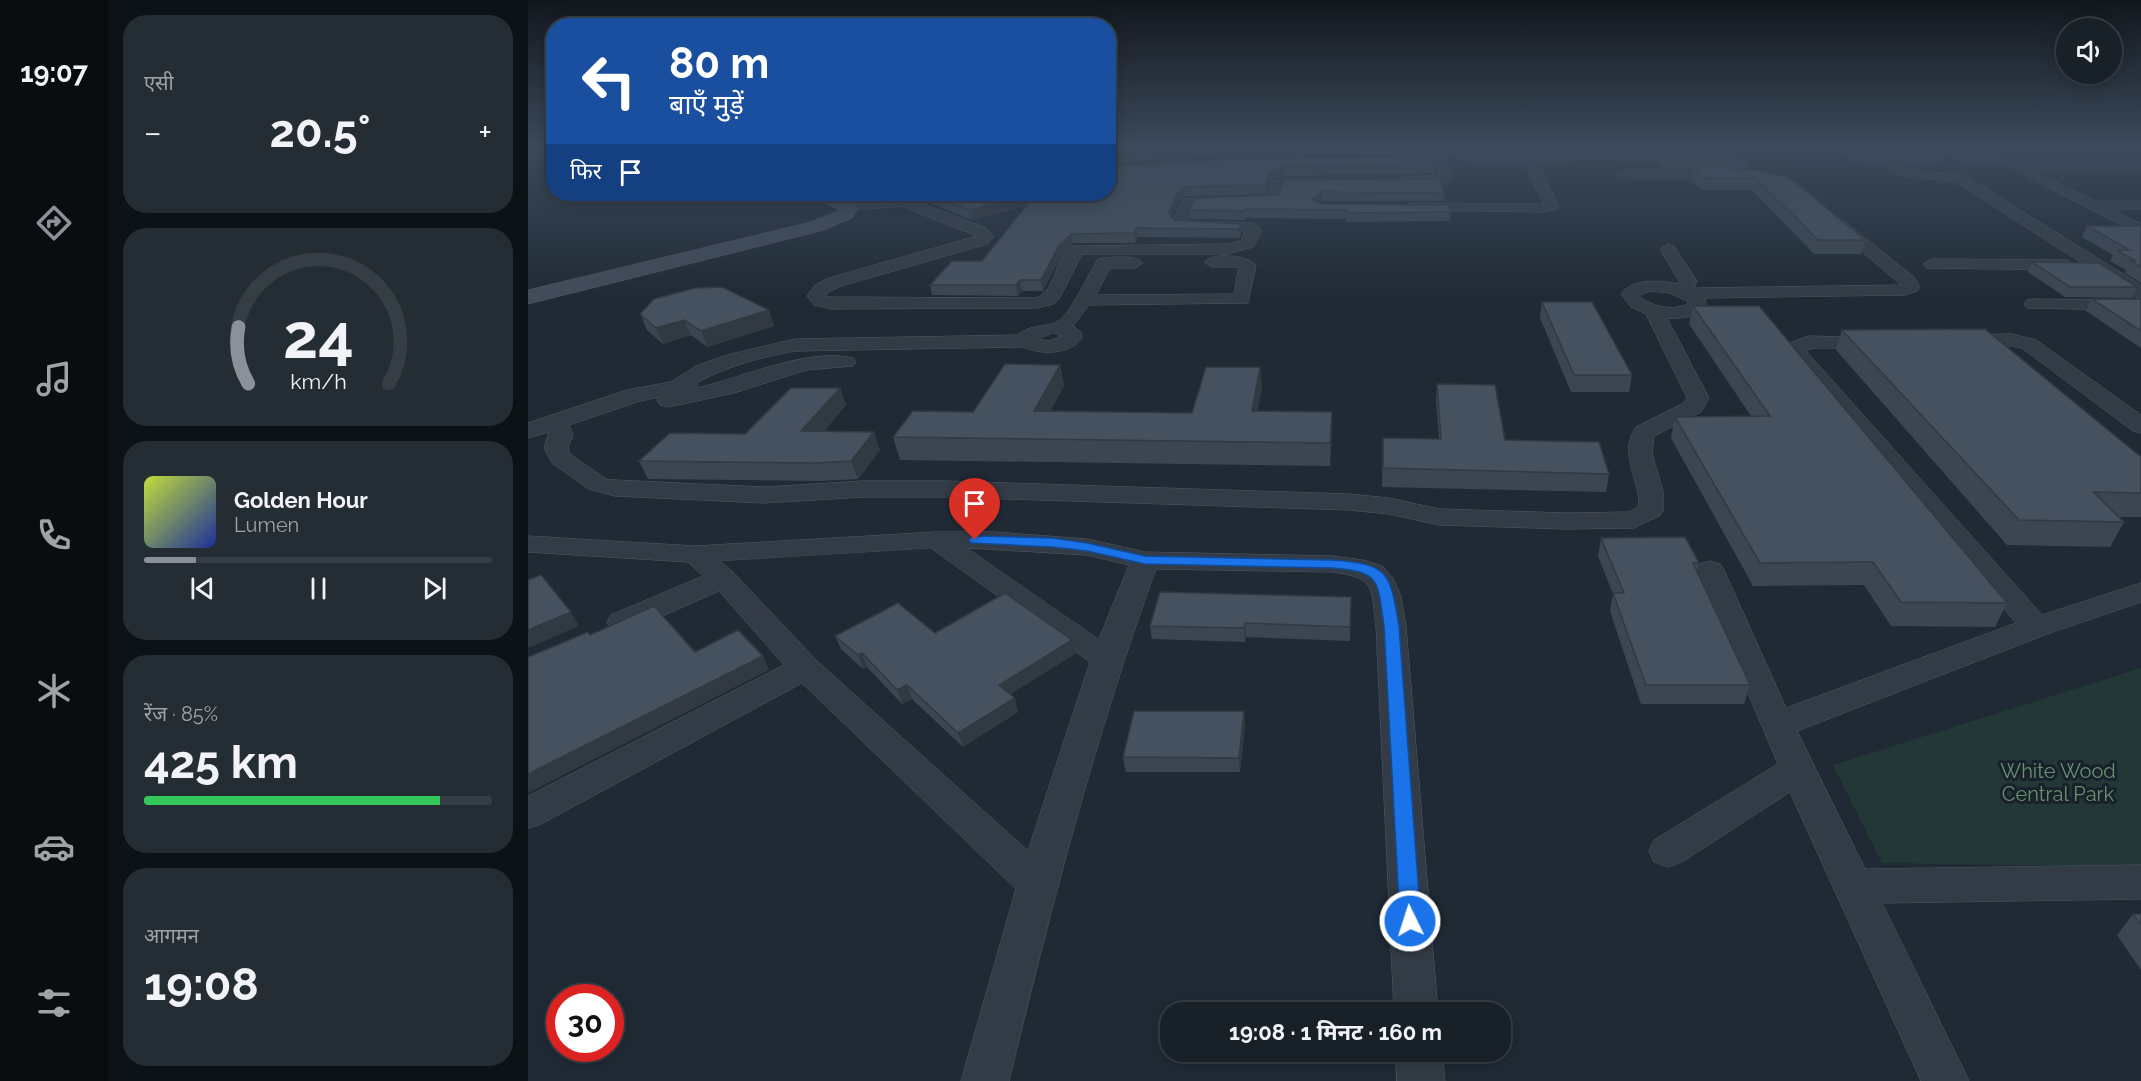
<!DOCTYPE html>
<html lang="hi">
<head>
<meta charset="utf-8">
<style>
	:root { --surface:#182028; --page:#252d34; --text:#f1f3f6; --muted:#9fa3a8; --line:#363e45; --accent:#8c9099 }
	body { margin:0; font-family:Raleway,"Noto Sans Devanagari",sans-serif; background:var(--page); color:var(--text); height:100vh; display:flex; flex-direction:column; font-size:22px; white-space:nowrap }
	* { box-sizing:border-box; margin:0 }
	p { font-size:20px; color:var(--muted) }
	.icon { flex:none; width:33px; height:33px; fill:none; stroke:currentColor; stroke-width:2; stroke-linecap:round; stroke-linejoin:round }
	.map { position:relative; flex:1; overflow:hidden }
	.details { display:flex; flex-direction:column; gap:15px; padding:15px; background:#0d1216; width:420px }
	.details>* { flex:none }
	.hud { position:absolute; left:18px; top:18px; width:570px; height:183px; border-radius:24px; box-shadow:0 3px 15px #0003,0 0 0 2px var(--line); background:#1a4fa0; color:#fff; overflow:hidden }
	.fabs { position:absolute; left:1528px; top:18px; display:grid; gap:12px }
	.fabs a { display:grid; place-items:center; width:66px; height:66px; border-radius:50%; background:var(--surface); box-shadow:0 3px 15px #0003,0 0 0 2px var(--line); font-size:30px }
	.speed { position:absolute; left:18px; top:984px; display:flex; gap:12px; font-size:30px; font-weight:700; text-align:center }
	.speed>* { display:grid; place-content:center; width:78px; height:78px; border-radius:50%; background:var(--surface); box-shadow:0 3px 15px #0003,0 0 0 2px var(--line); line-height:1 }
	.speed .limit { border:9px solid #d22; background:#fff; color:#111 }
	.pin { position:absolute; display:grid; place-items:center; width:51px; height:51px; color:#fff; margin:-62px -26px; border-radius:50% 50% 50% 0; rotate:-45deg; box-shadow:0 0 6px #0007 }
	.pin .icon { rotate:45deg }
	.me { position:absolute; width:66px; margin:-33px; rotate:356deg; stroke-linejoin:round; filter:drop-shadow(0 0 4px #0008) }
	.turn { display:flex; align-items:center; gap:21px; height:126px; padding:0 24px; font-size:27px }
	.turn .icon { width:78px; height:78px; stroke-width:2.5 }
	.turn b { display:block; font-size:42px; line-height:51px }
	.then { display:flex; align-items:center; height:57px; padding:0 24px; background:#0003; gap:12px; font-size:22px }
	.big { font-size:45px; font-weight:700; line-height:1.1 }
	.details .tile { flex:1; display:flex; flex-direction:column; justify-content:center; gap:9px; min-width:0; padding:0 21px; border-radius:24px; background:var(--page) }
	.details .dial { align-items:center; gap:0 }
	.dial svg { height:156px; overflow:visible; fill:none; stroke:var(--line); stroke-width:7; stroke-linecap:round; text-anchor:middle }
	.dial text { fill:var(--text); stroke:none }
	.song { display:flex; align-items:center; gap:18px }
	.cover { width:72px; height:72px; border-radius:9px; background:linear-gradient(135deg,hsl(70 70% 55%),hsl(230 70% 35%)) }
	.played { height:6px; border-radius:3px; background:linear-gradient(90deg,var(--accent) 15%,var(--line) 15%) }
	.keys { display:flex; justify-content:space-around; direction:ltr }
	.heat { display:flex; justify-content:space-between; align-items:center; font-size:33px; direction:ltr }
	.charge { height:9px; border-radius:4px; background:linear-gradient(90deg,#34c759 85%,var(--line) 0) }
	.trip { position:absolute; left:632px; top:1002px; width:351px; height:60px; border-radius:24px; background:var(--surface); box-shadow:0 3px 15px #0003,0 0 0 2px var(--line); font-weight:700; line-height:60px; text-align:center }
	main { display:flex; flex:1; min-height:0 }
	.dock { display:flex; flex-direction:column; width:108px; justify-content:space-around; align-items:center; background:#0a0d10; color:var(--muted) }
	.dock .icon { width:42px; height:42px }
	.dock .current { color:var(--accent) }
	.dock b { font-size:27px; color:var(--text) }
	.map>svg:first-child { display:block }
	.green { fill:#233737 }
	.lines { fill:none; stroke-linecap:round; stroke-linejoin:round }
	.street-casing { stroke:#515964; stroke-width:1 }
	.secondary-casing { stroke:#515964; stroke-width:1 }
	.street { fill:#333c46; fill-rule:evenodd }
	.secondary { fill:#414b59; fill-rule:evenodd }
	.wall { fill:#3c4652 }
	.shaded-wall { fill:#313942 }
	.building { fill:#46515f; stroke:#313942; stroke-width:1.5 }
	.route { fill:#1a73e8; stroke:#114b97; stroke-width:1.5 }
	.labels { text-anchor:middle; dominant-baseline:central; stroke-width:6; stroke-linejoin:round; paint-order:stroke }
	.near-park-label { font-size:20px; fill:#66926f; stroke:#19212a }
</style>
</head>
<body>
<main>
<nav class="dock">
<b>19:07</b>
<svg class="icon current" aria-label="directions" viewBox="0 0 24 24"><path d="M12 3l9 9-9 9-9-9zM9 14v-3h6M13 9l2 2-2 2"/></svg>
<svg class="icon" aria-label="music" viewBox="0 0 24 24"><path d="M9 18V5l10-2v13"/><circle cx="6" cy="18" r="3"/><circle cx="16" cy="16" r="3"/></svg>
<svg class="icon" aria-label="phone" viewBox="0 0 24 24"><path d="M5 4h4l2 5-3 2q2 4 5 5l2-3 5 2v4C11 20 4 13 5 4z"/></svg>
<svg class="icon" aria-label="climate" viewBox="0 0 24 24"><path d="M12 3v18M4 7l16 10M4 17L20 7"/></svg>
<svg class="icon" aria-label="car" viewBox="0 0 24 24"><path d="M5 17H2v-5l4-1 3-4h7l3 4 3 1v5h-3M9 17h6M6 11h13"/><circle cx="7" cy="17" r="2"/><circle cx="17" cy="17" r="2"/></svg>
<svg class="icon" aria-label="filters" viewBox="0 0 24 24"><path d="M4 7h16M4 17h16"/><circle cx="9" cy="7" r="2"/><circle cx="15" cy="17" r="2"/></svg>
</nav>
<section class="details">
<div class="tile"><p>एसी</p>
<div class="heat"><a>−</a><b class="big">20.5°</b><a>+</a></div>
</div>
<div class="tile dial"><svg viewBox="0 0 100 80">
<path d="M14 69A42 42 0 1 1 86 69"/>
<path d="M14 69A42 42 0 0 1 9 40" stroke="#8c9099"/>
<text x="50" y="56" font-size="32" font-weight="700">24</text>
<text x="50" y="72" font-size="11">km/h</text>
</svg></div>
<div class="tile">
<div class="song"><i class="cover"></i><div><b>Golden Hour</b><p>Lumen</p></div></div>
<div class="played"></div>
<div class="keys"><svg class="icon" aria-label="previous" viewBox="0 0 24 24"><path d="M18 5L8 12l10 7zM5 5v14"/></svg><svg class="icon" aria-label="pause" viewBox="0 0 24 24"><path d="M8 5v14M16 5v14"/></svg><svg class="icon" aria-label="next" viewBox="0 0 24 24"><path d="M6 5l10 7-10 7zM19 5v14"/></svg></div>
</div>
<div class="tile"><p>रेंज · 85%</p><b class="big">425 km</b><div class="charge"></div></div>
<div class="tile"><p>आगमन</p><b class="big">19:08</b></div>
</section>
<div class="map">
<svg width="1613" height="1081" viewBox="0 0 1613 1081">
	<rect width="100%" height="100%" fill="#202a35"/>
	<polygon class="green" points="1613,668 1613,867 1354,863 1305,765"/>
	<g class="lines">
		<defs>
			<g id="street">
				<polygon points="928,146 940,146 943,154 947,155 1031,155 1027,146 1039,146 1041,150 1111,150 1117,154 1111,158 1045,158 1044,162 1039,163 1009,163 1031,206 1029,209 1016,212 881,210 879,207 881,204 886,203 1016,204 996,163 945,163 933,159"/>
				<path d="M1329,146C1358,146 1362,164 1384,170C1400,175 1418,170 1436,175L1613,285V298L1607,297L1426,181L1376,177Z"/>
				<polygon points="1441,146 1456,146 1494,165 1613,163 1613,171 1508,172 1567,201 1613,201 1613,209 1584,209 1613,224 1613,235"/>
				<polygon points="866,156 913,157 918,160 927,177 911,185 871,184 869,181 871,178 876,177 912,175 905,164 861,163 860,160"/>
				<polygon points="1094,171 1202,171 1209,175 1202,179 1089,178 1087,175"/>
				<path d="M793,178L800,182L798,185L755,188L750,202L742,204L666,206L660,221L726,223L734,230L725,247L699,254H554L531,299L525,304L510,308L303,309L286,305L279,296L287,285L301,278L449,236L373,206L317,211L315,208L322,204L396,194L398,196L388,201L458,228L466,237L459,244L313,286L299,293L298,297L508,298C530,289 526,253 546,246L699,244L713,241L717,231L649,228L644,222L655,199L739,196L744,181Z"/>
				<path d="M1307,216L1312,218L1386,277L1392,287L1389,291L1377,295L1177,298L1178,306C1170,317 1152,319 1139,318L1181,398L1173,412L1126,436L1124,454L1135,491V511L1131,516L1106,528L1039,529L911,525L861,514L821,510L418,497H335L236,503L87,496L61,489L24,463L16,448L21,432L0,438V423L99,390L143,382L168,366L199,355L267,339L490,335C502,324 516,328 529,322C542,315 561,273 570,259C582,257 607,254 615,263L607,268H582L568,295L706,294L711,267H684L676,262C685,252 720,255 728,265L720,303L561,305L545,326L553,332L554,338C542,355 512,355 495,347L267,351C233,357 200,366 170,382L169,388C214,378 281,347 325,358L328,362L325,366L278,370L206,393L140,407L132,405L129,400L131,397L112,401L41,425L45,435L40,448L42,454L78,479L87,480L236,487L335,481H418L821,494L861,498L911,509L1039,513L1101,512L1110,507L1111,501C1109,476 1091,451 1108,427L1156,403L1159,398L1118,314L1103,307L1093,294C1105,278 1132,280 1150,284L1151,281L1132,249L1140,244L1146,246L1169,281L1166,288L1373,285L1302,224L1299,221ZM1122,291L1142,293L1159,301L1160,304C1144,311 1124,307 1111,296ZM526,333L534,336L521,341L509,339Z"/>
				<polygon points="1404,259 1539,260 1547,265 1539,270 1398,268 1396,264"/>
				<polygon points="1505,299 1597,300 1603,301 1606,305 1603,309 1597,310 1499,308 1496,304 1499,300"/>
				<polygon points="1484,334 1508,340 1613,415 1613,433 1605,431 1494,348 1484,346 1433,347 1426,345 1423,341 1426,337 1433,335"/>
				<polygon points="1281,336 1354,338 1357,342 1354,346 1347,348 1284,348 1278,351 1514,615 1613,583 1613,602 1519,634 1269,731 1337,869 1613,865 1613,899 1354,903 1441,1081 1393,1081 1262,792 1154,862 1140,867 1126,862 1121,851 1126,840 1250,764 1168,570 1172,564 1182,561 1192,564 1196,570 1258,708 1488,623 1261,356 1258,352 1263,343"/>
				<path d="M409,532H466L559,539L617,552L804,556L835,560L854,566L865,578L873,596L878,626L910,1012H866L848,626C843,587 847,577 804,572L628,569C567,736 523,908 481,1081H433L488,889L274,683L13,824L0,828V796L256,665L191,591L105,629L94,632L83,629L79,622L83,615L175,576L160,562L0,552V536L167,546ZM403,548L562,662L500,851L288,660L205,572L192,561ZM439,548L559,555L601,565L571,639Z"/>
				<polygon points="868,1052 914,1052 917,1081 869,1081"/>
			</g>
			<path id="secondary" d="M283,194C299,194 320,194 331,208L324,218L296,230L0,304V290L283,222L312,210L285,198Z"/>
		</defs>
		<use href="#street" class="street-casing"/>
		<use href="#secondary" class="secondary-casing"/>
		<use href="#street" class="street"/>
		<use href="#secondary" class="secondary"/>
	</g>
	<g class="wall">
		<polygon points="580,146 928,146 929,149 929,157 902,154 710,155"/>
		<polygon points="1041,146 1234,146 1233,152 1202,152 1221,163 1219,169 1337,240 1333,254 1286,254 1224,190 1173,190 1164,179 1166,168 1136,167 1130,162 1080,160 1081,154 1113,153 1116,151 1111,148 1042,148"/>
		<polygon points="1302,146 1337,146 1352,156 1350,163 1324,162"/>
		<polygon points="1342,146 1396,146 1415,157 1413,163 1373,163 1348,147"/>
		<polygon points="1405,146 1452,146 1474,158 1471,164 1439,164"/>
		<polygon points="906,165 906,173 754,176 742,180 737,194 658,196 651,201 644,216 646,220 713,224 713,233 712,238 610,237 607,243 545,243 533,255 515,291 494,291 490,296 404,295 402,285 454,261 498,205 444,220 395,200 394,194 580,194 580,167"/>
		<polygon points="757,180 916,193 915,201 793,201 790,203 793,204 923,212 922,221 818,222 818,219 718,218 717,220 663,219 662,210 750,195"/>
		<polygon points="1559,226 1613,226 1613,283 1597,273 1598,270 1582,261 1585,255 1554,237"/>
		<polygon points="1504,262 1609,287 1604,298 1537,297 1500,272"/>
		<polygon points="1564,299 1613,299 1613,348 1558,311"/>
		<polygon points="1014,302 1104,375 1101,392 1043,392 1012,318"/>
		<polygon points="1165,306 1479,603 1467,627 1363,626 1336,585 1225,586 1143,438 1147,417 1223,416 1161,324"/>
		<polygon points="241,310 246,326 179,347 163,335 135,344 119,330 112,314"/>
		<polygon points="1314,330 1613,457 1613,517 1591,517 1596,522 1582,547 1479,545 1308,350"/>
		<polygon points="532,365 536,386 522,411 664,413 732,367 734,389 729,411 804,435 802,466 372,460 365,437 445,412"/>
		<polygon points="909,384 977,440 1081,474 1078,492 854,487 855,438 911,439 908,401"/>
		<polygon points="312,388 318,405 295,432 352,450 330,479 293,481 120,479 111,461 217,434"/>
		<polygon points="1073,538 1171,563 1168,571 1222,685 1216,704 1113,704 1082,611 1085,594 1070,556"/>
		<polygon points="823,597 822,641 718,637 717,642 624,639 622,626"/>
		<polygon points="407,633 547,654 482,694 490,712 435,747 384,699 374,704 339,667 335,669 313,649 307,636"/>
		<polygon points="717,725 712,772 598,772 595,757"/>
		<polygon points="1605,914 1613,914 1613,970 1589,935"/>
	</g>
	<g class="shaded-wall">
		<polygon points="709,147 710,155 580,163 580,155"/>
		<polygon points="754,167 754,176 742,180 737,194 737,185 742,172"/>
		<polygon points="657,187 658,196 651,201 642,221 641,212 650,192"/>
		<polygon points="793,192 793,201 784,208 784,199"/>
		<polygon points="508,194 509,202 444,220 442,210"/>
		<polygon points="713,224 713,233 712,238 711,229"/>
		<polygon points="609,228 610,237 607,243 606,233"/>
		<polygon points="544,234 545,243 533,255 515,291 513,280 531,245"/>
		<polygon points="492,280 494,291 490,296 488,285"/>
		<polygon points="241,310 246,326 179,347 173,331"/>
		<polygon points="156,320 163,335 135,344 128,328"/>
		<polygon points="532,365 536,386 510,433 506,411"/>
		<polygon points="732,367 734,389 725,434 724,411"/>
		<polygon points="312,388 318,405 279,449 273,431"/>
		<polygon points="804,412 804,435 802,466 802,443"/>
		<polygon points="346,432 352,450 330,479 323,461"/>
		<polygon points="43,612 51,626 0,648 0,630"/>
		<polygon points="717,623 718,637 717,642 716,628"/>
		<polygon points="544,640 547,654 475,699 471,685"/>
		<polygon points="334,653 339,667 335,669 330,655"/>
		<polygon points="235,656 241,670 0,793 0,774"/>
		<polygon points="379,685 384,699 374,704 369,690"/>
		<polygon points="487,698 490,712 435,747 430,733"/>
		<polygon points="716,711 717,725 712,772 711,758"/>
	</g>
	<g class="building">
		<polygon points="580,146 876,146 709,147 580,155"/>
		<polygon points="904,146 928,146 929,149"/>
		<polygon points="1119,146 1191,146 1221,163 1137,161 1131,155 1081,154 1113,153 1120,147"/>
		<polygon points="1313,146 1337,146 1352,156 1326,156"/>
		<polygon points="1359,146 1396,146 1415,157 1376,156"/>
		<polygon points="1420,146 1452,146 1474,158 1442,157"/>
		<polygon points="902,158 906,165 754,167 742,172 737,185 657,187 650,192 641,212 646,220 713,224 711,229 609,228 606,233 544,234 531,245 513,280 492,280 488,285 402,285 424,261 454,261 508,194 442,210 399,194 580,194 580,167 710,159"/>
		<polygon points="1166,167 1221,169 1256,176 1267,182 1337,240 1290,240 1227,178 1176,178"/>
		<polygon points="911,179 916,193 793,192 784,199 793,204 920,205 923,212 818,213 818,210 718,209 717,211 662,210 667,198 750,195 757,180"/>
		<polygon points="1559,226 1613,226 1613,267 1603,261 1608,261 1588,250 1602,250"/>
		<polygon points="1504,262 1571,263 1609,287 1542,287"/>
		<polygon points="194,287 241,310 173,331 156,320 128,328 112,314 126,299 167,288"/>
		<polygon points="1564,299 1613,299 1613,331"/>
		<polygon points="1014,302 1064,302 1104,375 1046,375"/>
		<polygon points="1165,306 1231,306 1479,603 1373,602 1345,562 1232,563 1147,417 1242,416"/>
		<polygon points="1457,329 1613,457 1613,493 1565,492 1596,522 1491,520 1314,330"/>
		<polygon points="477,364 532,365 506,411 664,413 678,367 732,367 724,411 804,412 802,443 365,437 385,411 445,412"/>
		<polygon points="909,384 967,385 977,440 1071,442 1081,474 855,468 855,438 913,439"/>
		<polygon points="263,388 312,388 273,431 346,432 323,461 287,463 111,461 142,433 217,434"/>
		<polygon points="1157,537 1171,563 1165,563 1222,685 1118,685 1085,593 1096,593 1073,538"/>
		<polygon points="13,575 43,612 0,630 0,580"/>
		<polygon points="632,592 823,597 822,627 717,623 716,628 622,626"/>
		<polygon points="477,593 544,640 471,685 487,698 430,733 379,685 369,690 334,653 330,655 307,636 370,603 407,633"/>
		<polygon points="126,606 167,652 210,630 235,656 0,774 0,657 60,632 62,635"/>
		<polygon points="606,711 716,711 711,758 595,757"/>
		<polygon points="1605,914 1613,914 1613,924"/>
	</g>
	<linearGradient id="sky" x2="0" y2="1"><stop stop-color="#12171d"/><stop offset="0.49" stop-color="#3c4a5c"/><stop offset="1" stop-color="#3c4a5c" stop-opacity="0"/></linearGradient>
	<rect width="1613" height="297" fill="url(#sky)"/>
	<path class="route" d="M447,536L524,538L559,543L617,556L804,560C861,564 862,572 871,626L893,921L890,928L882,931L875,928L872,921L856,626C849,580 854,572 804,568L617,564L559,551L524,547L443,543L441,540L443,537Z"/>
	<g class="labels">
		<g class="near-park-label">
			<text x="1530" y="771">White Wood<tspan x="1530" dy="23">Central Park</tspan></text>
		</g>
	</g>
</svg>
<div class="fabs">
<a><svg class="icon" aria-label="sound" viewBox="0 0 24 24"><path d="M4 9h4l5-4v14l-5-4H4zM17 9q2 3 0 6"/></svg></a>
</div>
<div class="speed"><div class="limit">30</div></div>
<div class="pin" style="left:447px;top:540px;background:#d93025"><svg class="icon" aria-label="arrive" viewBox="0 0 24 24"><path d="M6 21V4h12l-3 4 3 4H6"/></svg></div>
<svg class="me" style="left:882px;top:921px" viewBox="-20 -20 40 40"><circle r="17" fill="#1a73e8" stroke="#fff" stroke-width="3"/><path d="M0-11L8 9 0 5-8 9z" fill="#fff"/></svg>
<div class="trip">19:08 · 1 मिनट · 160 m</div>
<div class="hud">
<div class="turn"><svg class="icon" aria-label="left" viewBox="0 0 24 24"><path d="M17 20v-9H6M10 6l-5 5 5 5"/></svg><div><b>80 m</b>बाएँ मुड़ें</div></div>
<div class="then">फिर<svg class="icon" aria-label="arrive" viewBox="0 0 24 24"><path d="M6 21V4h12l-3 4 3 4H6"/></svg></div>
</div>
</div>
</main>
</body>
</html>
